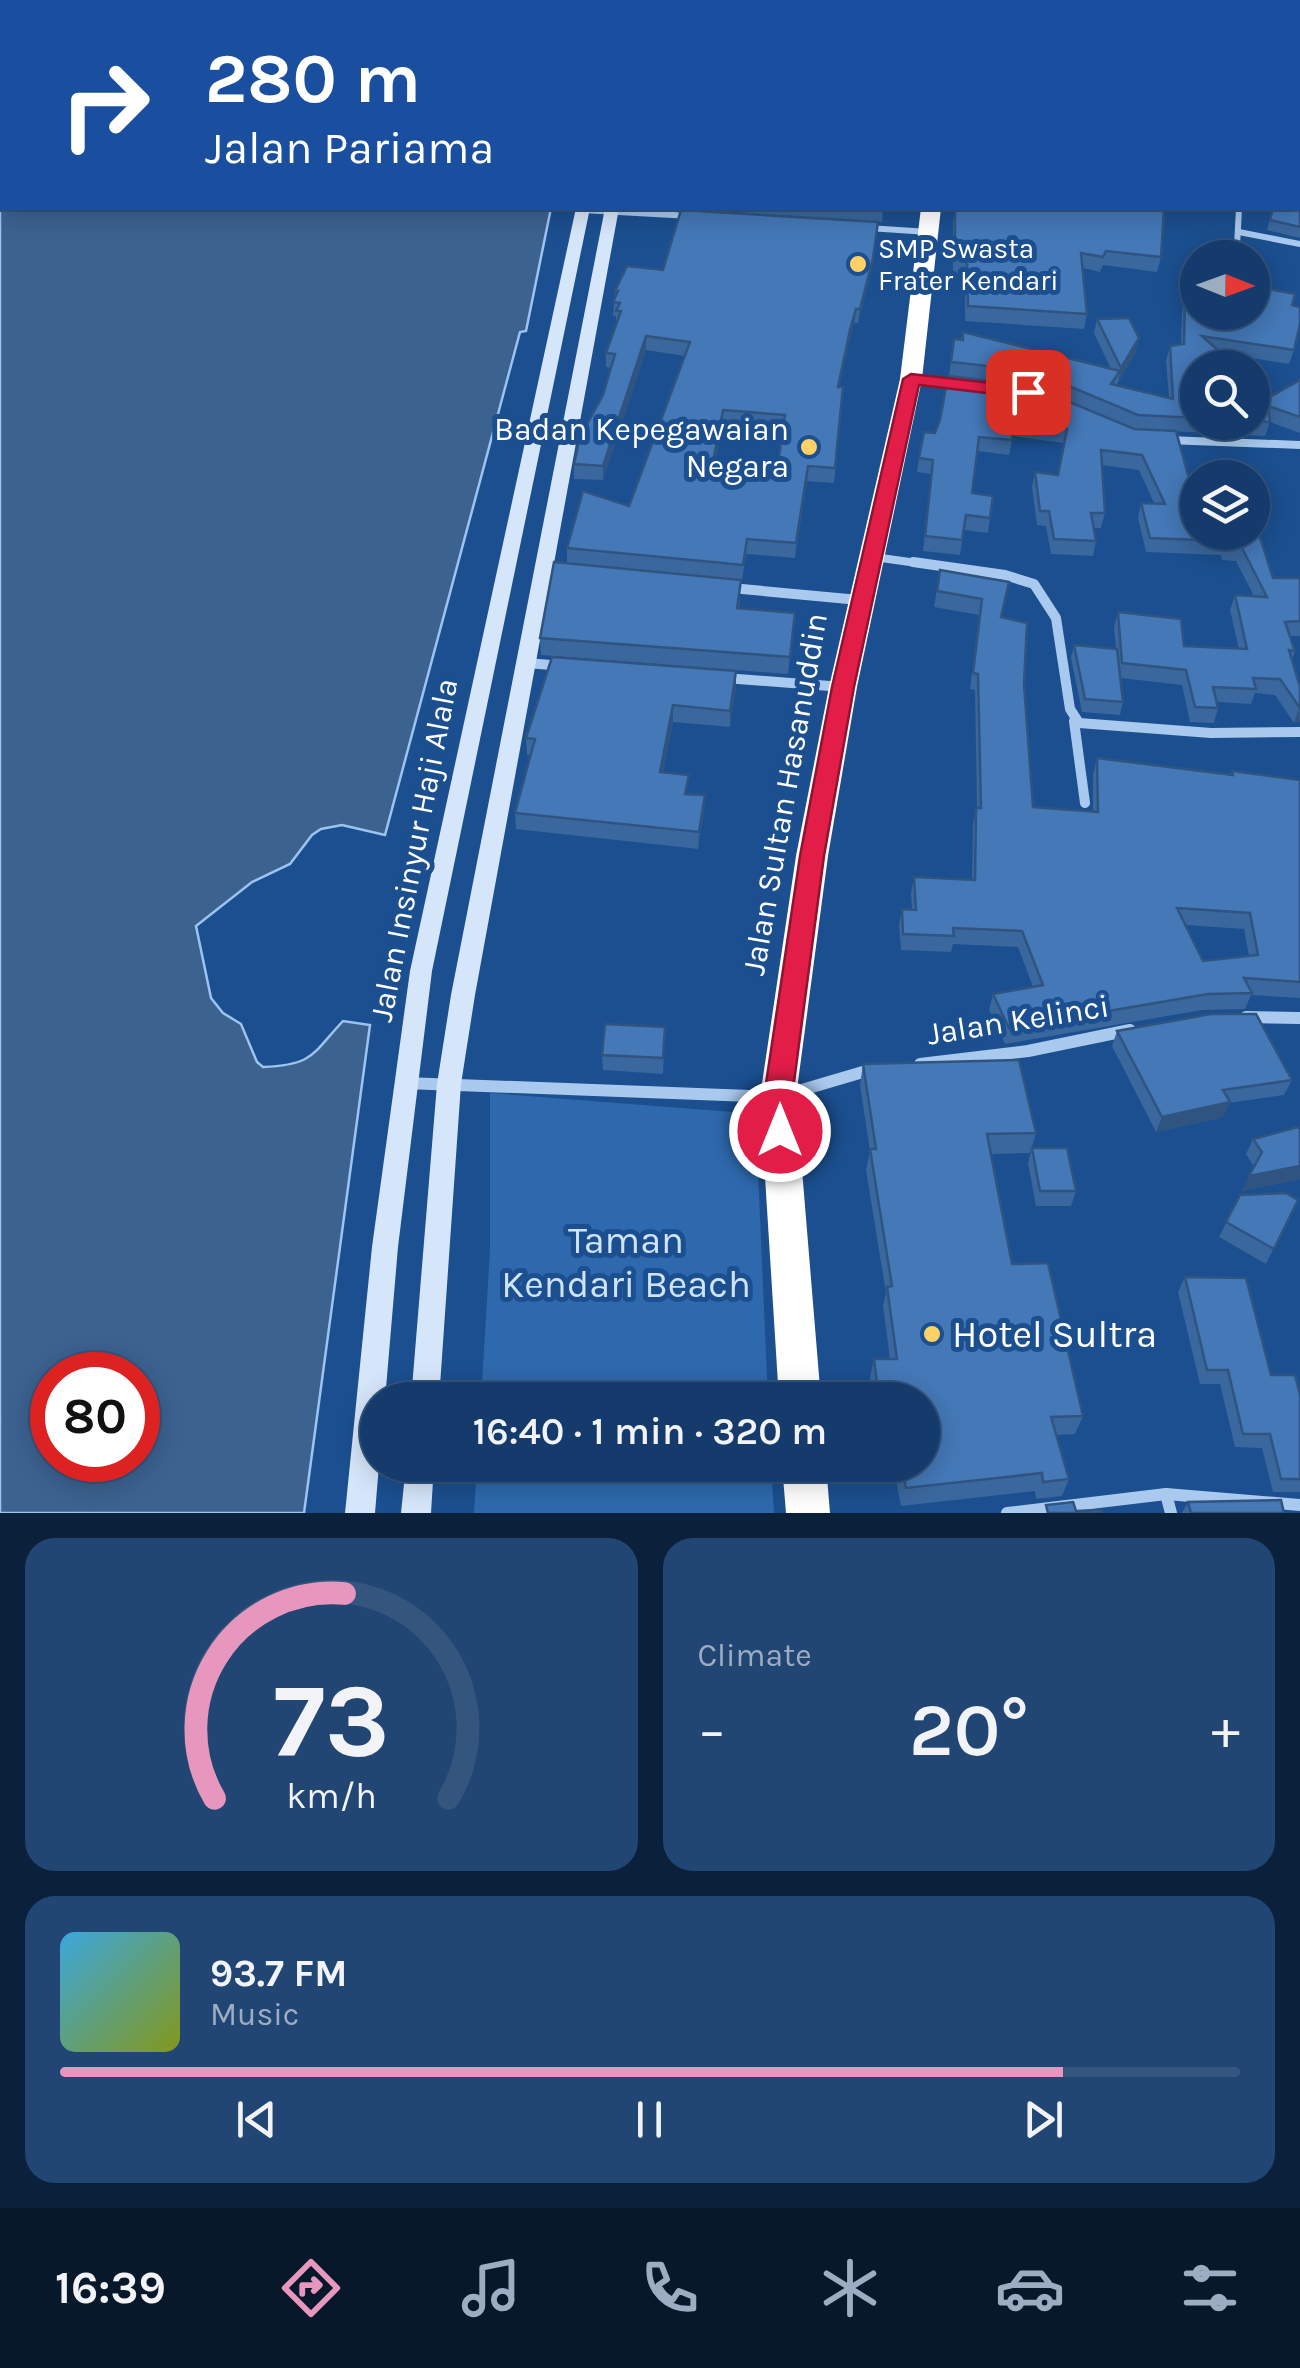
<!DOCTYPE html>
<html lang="en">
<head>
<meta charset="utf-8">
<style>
	:root { --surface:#143b6b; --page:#214673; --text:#f1f3f6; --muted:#9dadc1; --line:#33557e; --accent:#e797bd }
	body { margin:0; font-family:Karla,sans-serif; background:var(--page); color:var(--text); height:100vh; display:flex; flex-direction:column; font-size:38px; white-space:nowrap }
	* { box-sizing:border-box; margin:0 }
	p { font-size:32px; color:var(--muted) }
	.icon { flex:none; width:55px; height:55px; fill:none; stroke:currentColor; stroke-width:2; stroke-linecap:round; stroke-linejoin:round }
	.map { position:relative; height:1513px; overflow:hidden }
	.drawer { display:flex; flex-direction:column; gap:25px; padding:25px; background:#0b203b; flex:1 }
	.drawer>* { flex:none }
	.guide { position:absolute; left:0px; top:0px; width:1300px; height:210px; box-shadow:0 5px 25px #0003,0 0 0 2px var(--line); background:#1a4fa0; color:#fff; overflow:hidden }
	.needle { width:65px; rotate:91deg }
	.buttons { position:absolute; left:1180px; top:240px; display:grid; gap:20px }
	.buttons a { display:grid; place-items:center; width:90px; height:90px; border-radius:50%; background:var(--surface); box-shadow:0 5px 25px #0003,0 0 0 2px var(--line); font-size:50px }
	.speed { position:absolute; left:30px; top:1352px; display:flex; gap:20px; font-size:50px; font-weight:700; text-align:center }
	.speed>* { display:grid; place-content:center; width:130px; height:130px; border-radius:50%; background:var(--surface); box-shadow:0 5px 25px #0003,0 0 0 2px var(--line); line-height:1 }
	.speed .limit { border:15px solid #d22; background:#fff; color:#111 }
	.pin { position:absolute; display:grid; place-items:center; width:85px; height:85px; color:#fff; margin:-42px; border-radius:20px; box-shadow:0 5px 15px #0006 }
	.me { position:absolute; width:110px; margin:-55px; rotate:0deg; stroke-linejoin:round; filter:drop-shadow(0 0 8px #0008) }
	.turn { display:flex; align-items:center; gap:35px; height:210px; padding:0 40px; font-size:45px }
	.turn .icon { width:130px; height:130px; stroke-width:2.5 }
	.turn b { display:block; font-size:70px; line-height:85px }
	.big { font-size:75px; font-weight:600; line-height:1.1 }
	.drawer .card { flex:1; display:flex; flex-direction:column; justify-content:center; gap:15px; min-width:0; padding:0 35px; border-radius:30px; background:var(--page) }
	.drawer .dial { align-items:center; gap:0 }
	.dial svg { height:260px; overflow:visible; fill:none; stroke:var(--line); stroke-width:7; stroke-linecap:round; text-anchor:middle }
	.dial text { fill:var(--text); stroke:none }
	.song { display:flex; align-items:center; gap:30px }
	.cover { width:120px; height:120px; border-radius:15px; background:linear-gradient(135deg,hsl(200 70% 55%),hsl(70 70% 35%)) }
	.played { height:10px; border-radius:5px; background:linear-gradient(90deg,var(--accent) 85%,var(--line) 85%) }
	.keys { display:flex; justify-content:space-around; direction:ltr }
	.heat { display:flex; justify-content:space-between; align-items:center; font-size:55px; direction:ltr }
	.drawer .tiles { flex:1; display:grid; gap:25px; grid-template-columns:1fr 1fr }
	.card:last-child { grid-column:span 2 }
	.trip { position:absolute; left:360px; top:1382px; width:580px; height:100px; border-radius:50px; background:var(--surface); box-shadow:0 5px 25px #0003,0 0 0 2px var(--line); font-weight:600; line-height:100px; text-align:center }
	.dock { display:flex; height:160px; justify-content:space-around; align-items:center; background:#08182b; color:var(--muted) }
	.dock .icon { width:70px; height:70px }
	.dock .active { color:var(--accent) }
	.dock b { font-size:45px; color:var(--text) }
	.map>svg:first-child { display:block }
	.green { fill:#2e69ad }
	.water { fill:#3c6290; stroke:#9cc4f0; stroke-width:2.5; fill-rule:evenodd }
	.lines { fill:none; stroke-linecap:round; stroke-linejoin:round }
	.street-far3 { stroke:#a9c9ee; stroke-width:6 }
	.street-far2 { stroke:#a9c9ee; stroke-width:8 }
	.street-far1 { stroke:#a9c9ee; stroke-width:10 }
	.street { stroke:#a9c9ee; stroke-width:12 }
	.secondary { fill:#d6e6fa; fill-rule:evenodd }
	.highway { fill:#fff; fill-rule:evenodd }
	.wall { fill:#3a679d; fill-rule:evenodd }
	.shaded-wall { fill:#305480 }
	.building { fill:#4478b7; stroke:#305480; stroke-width:2.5; fill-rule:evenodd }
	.route { fill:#e11d48; stroke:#92132f; stroke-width:2.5 }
	.poi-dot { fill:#ffd166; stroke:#1b4f8f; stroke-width:4 }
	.labels { text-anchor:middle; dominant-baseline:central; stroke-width:10; stroke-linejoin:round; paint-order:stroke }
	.far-poi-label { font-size:28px; fill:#fff; stroke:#1b4f8f; text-anchor:start }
	.poi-label { font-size:32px; fill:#fff; stroke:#1b4f8f; text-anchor:end }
	.street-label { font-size:32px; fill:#fff; stroke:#1b4f8f }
	.near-park-label { font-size:38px; fill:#cfe3fa; stroke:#1b4f8f }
	.near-poi-label { font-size:38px; fill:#fff; stroke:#1b4f8f; text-anchor:start }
</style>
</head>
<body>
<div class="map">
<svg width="1300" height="1513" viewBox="0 0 1300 1513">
	<rect width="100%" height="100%" fill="#1b4f8f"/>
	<g class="green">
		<polygon points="490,1093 745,1113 758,1171 768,1400 481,1400 490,1251"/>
		<polygon points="477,1465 771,1465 774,1513 474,1513"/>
	</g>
	<path class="water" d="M0,0H466L2,2V208H551L526,331L520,332L385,835L342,825L321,829L312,835L290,864L252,882L196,926L211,998L223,1013L241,1024L257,1062L263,1067C314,1065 312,1054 343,1021L370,1025L304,1513H0ZM52,1375H138V1460H52Z"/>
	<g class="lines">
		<g class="street-far3">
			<polyline points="582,210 691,216"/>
			<polyline points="868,228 929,232"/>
			<polyline points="1239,232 1300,244"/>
			<polyline points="1237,246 1239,208"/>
		</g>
		<g class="street-far2">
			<polyline points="1236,258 1237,244"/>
			<polyline points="912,379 960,384"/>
			<polyline points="1167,440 1300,445"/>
			<polyline points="874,557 931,565"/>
		</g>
		<g class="street-far1">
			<polyline points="913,562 1005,575 1034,584 1056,618 1070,709 1079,723 1211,733 1300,732"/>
			<polyline points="731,588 859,600"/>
			<polyline points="526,663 564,666"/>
			<polyline points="725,678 843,687"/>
			<polyline points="1074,721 1085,803"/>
		</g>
		<g class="street">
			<polyline points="1246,1017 1300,1018"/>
			<polyline points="920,1064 1028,1051 1130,1030"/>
			<polyline points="405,1083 778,1097 873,1069"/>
			<polyline points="1166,1494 1171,1513"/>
			<polyline points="1007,1513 1166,1494 1300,1505"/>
		</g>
		<g class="secondary">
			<rect x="638" y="0" width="10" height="2"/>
			<polygon points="576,208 590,208 432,971 398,1247 385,1400 378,1400 379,1465 375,1513 345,1513 372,1247 410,971"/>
			<polygon points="605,208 619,208 475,995 461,1084 439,1400 411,1400 437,1084 451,995"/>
			<polygon points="406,1465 434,1465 431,1513 401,1513"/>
		</g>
		<g class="highway">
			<polygon points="921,208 941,208 922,379 857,687 828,856 796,1097 821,1400 779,1400 760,1097 796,856 829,687 900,379"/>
			<polygon points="782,1465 826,1465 830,1513 786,1513"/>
		</g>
	</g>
	<g class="wall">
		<polygon points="1300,180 1300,238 1267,230 1273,208"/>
		<polygon points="671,208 883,208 882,222"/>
		<polygon points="975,208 1164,208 1161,257 1157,272 1103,265 1100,272 1083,268 1087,314 1084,329 965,321 965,274 953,273 953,223 955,209 975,210"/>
		<path d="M663,270L871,272L858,323H854L848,344L839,387H843L834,483L807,481L795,558L746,554L742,580L567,563V548L629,506L685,356L646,350L603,480L574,479V464L603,395L611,368L606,367V353L616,324V316H613L615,291ZM722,424L783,429L776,478L713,472Z"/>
		<polygon points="1252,286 1292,305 1294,350 1289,364 1222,353 1198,368 1198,422 1252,422 1252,380 1266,399 1300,380 1300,433 1270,422 1265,436 1135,429 1030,385 949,376 954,339 961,339 963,332 1111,369 1094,333 1097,319 1136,352 1116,386 1169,398 1166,360 1170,346 1181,344 1182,312 1185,298 1252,312"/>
		<polygon points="1029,385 1188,475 1252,532 1273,578 1300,578 1300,636 1290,636 1295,651 1292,660 1300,687 1300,722 1294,723 1275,695 1255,693 1251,704 1217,702 1218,708 1214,723 1190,722 1182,685 1121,678 1123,702 1120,715 1082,712 1071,658 1074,645 1116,649 1114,627 1118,612 1184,646 1239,649 1230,610 1235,595 1254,596 1236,561 1222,560 1221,555 1146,552 1138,518 1141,503 1154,503 1139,470 1102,465 1105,513 1101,528 1094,528 1096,541 1093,556 1051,554 1046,526 1037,525 1032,487 1035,472 1058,475 1064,443 1013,436 1009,455 978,451 972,493 990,518 988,533 964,530 960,555 923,551 931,474 917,472 919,458 935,433"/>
		<path d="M940,570L1009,582L1002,617L1024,684L1033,807L1093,812V775L1097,758L1231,775L1232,771L1300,780V998L1251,995L1245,1009L1202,1010L1005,1044L989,1010L993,994L1033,987L1018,947L953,944L951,952L901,950L899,925L902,909L912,910L911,893L914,877L972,880L973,824L976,808H977L975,690L970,689L979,615L934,607ZM1185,925L1244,929L1249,956L1203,961Z"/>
		<polygon points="741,580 739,608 795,613 788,674 541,655 540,638"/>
		<polygon points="736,688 730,727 673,722 663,773 688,794 704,812 698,849 516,829 515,813 530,755 527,755 526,738"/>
		<polygon points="665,1027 663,1074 603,1070 602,1055"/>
		<polygon points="1117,1031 1292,1080 1284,1095 1229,1103 1223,1117 1156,1132 1112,1046"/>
		<polygon points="863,1064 1036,1133 1030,1153 991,1154 1012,1264 1083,1416 1075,1434 1056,1435 1069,1479 1062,1496 1036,1499 1035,1491 901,1506 893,1465 922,1465 922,1400 873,1400 870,1378 874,1359 890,1359 883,1306 886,1293 866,1170 870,1151 860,1085"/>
		<polygon points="1300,1130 1300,1179 1242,1191 1254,1167 1246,1154 1253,1139"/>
		<polygon points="1032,1148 1076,1191 1071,1206 1036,1206 1028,1163"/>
		<polygon points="1240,1195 1298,1200 1266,1264 1219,1237"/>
		<polygon points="1185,1277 1271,1375 1300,1395 1300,1492 1273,1492 1262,1448 1235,1447 1220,1384 1200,1384 1178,1292"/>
		<polygon points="1188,1502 1284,1513 1182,1513"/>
	</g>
	<g class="shaded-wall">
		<polygon points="878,222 871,272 858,323 860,309"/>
		<polygon points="856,309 854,323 836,401 838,387"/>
		<polygon points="646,336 646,350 603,480 603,466"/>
		<polygon points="1139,338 1136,352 1118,383 1121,368"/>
		<polygon points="723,410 722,424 711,486 711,472"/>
		<polygon points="808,466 807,481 795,558 796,543"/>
		<polygon points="736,671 736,688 730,727 730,711"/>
		<polygon points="673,705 673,722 660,789 660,772"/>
		<polygon points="1299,708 1300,722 1294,723"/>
		<polygon points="705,795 704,812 698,849 699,832"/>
		<polygon points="1230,1102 1223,1117 1156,1132 1162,1117"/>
		<polygon points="1300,1166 1300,1179 1242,1191 1249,1176"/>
	</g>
	<g class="building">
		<polygon points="654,0 934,0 931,2 653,2"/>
		<polygon points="1036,0 1300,0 1300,38 1298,38 1298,2 1034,2"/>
		<polygon points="1298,70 1300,71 1300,136 1298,135"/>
		<polygon points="1298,179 1300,180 1300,207 1298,210 1300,210 1300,227 1270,220 1273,208 1298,208"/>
		<polygon points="977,208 1164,208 1161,257 1106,251 1103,257 1081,253 1087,314 968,306 967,259 955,258 955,209 977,210"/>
		<path d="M681,210L878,222L873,258L860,309H856L850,330L838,387H843L835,468L808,466L796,543L747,539L743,565L567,548L583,491L629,506L690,342L646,336L603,466L574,464L580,437L603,395L615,354L606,353L621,311H616L620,303L613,302L618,291H615L627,266L663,270ZM723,410L785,415L776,478L711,472Z"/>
		<polygon points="1252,286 1295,294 1292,305 1300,307 1300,324 1294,350 1202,336 1238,368 1198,368 1198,418 1138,415 1033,371 951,362 954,339 963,340 963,332 1120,371 1111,384 1173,399 1170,346 1184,344 1185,298 1198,300 1198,312 1252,312 1258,303 1255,293 1252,293"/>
		<polygon points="1129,318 1139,338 1121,368 1097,319"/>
		<polygon points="948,376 1029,385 1134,429 1176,431 1188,475 1240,474 1242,478 1198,478 1198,532 1252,532 1252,512 1273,578 1300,578 1300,621 1285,622 1295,651 1289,650 1300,687 1300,708 1280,679 1253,678 1256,689 1213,687 1218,708 1195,707 1186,670 1122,663 1118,612 1181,619 1184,646 1247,649 1235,595 1267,597 1241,546 1227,546 1225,541 1150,538 1141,503 1165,504 1142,455 1101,450 1105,513 1091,513 1096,541 1054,539 1049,511 1040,511 1035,472 1058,475 1067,429 1015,421 1012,440 979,437 972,493 993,496 990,518 966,515 962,540 925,536 933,460 919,458 924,432 935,433 940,420"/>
		<polygon points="1252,380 1265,391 1266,399 1300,380 1300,417 1268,406 1270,422 1252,421"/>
		<polygon points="554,562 741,580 737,608 795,613 790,657 540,638"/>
		<path d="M940,570L1009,582L1001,617L1027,623L1024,684L1033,807L1098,812L1097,758L1233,775L1232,771L1300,780V982L1244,978L1252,993L1208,994L1009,1028L993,994L1043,985L1022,931L953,928L954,936L903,934L902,909L916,910L914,877L975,880L976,808H981L978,674L973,673L982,599L937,591ZM1177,908L1250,913L1258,955L1203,961Z"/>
		<polygon points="1074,645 1117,649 1123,702 1085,699"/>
		<polygon points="552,657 736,671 730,711 673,705 660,772 689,775 685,794 705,795 699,832 515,813 535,739 526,738"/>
		<polygon points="1211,1014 1256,1014 1292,1080 1223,1090 1230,1102 1162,1117 1117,1031"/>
		<polygon points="605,1024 665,1027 663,1058 602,1055"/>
		<polygon points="1019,1060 1036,1133 987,1134 1012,1264 1048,1263 1083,1416 1051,1417 1069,1479 1043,1482 1042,1473 906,1488 901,1465 922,1465 922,1400 879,1400 874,1359 897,1359 887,1287 892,1286 870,1149 876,1149 863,1064"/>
		<polygon points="1298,1127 1300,1130 1300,1166 1249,1176 1262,1152 1253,1139"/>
		<polygon points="1032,1148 1067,1148 1076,1191 1040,1191"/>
		<polygon points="1286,1193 1298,1200 1274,1249 1226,1222 1240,1195"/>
		<polygon points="1185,1277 1246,1278 1271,1375 1295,1375 1300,1395 1300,1479 1281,1479 1270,1434 1243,1434 1228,1370 1207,1370"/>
		<polygon points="1281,1500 1284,1513 1191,1513 1188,1502"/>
		<polygon points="1073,1502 1076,1511 1101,1510 1102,1513 1048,1513 1046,1505"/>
	</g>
	<polygon class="route" points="911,374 1028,387 1036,392 1028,398 919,385 854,687 824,856 792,1097 795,1131 790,1140 780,1143 771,1140 764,1097 800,856 832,687 903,379"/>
	<g class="poi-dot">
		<circle cx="858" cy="264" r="10"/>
		<circle cx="809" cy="447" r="10"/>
		<circle cx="932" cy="1334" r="10"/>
	</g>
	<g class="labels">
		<g class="far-poi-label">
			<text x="878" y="248">SMP Swasta<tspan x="878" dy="32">Frater Kendari</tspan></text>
		</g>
		<g class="poi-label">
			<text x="789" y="429">Badan Kepegawaian<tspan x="789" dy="37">Negara</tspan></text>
		</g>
		<g class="street-label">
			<text transform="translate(785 794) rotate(-80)">Jalan Sultan Hasanuddin</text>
			<text transform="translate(414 850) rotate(-79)">Jalan Insinyur Haji Alala</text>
			<text transform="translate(1018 1020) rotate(-9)">Jalan Kelinci</text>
		</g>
		<g class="near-park-label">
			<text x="626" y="1240">Taman<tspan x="626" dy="44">Kendari Beach</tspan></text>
		</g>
		<g class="near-poi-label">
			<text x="952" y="1334">Hotel Sultra</text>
		</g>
	</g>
</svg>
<div class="buttons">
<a><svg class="needle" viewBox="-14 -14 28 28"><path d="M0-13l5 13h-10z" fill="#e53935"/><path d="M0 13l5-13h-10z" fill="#9dadc1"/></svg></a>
<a><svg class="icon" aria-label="search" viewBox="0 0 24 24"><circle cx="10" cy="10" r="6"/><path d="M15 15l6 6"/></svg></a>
<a><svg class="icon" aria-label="layers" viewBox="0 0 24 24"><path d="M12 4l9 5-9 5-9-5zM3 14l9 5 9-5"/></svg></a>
</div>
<div class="speed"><div class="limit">80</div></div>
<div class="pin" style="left:1028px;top:392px;background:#d93025"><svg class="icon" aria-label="arrive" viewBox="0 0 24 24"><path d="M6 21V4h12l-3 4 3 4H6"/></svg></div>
<svg class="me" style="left:780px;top:1131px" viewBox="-20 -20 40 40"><circle r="17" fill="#e11d48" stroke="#fff" stroke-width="3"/><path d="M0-11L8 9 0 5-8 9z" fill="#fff"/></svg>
<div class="trip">16:40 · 1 min · 320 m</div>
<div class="guide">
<div class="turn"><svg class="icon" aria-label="right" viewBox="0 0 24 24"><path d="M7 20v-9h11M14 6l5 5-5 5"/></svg><div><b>280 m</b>Jalan Pariama</div></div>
</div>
</div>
<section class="drawer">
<div class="tiles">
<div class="card dial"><svg viewBox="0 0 100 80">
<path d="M14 69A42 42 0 1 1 86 69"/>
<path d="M14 69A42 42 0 0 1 54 6" stroke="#e797bd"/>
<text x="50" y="56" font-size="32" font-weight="700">73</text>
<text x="50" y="72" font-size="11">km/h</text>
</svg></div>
<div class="card"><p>Climate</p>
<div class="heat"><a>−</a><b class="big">20°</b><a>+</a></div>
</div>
<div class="card">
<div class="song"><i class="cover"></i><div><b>93.7 FM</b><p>Music</p></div></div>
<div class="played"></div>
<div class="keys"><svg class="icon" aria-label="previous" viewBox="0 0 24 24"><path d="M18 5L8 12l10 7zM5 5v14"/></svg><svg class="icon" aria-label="pause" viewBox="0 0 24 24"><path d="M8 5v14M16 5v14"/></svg><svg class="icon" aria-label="next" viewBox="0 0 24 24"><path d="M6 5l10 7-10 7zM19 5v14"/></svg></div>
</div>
</div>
</section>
<nav class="dock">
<b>16:39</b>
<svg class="icon active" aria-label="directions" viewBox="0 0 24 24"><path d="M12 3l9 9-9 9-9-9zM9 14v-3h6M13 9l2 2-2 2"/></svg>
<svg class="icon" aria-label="music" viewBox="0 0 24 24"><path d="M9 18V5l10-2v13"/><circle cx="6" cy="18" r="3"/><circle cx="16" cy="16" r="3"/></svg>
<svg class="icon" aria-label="phone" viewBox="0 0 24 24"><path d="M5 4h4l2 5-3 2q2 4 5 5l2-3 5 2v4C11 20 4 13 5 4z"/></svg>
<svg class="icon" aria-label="climate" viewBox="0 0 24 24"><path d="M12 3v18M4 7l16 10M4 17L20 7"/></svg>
<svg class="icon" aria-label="car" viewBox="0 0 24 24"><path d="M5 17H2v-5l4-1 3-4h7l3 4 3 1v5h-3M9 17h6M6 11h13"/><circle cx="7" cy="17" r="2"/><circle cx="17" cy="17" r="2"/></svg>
<svg class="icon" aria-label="filters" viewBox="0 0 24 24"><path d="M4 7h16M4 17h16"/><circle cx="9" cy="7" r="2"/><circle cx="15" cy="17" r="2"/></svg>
</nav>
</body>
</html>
